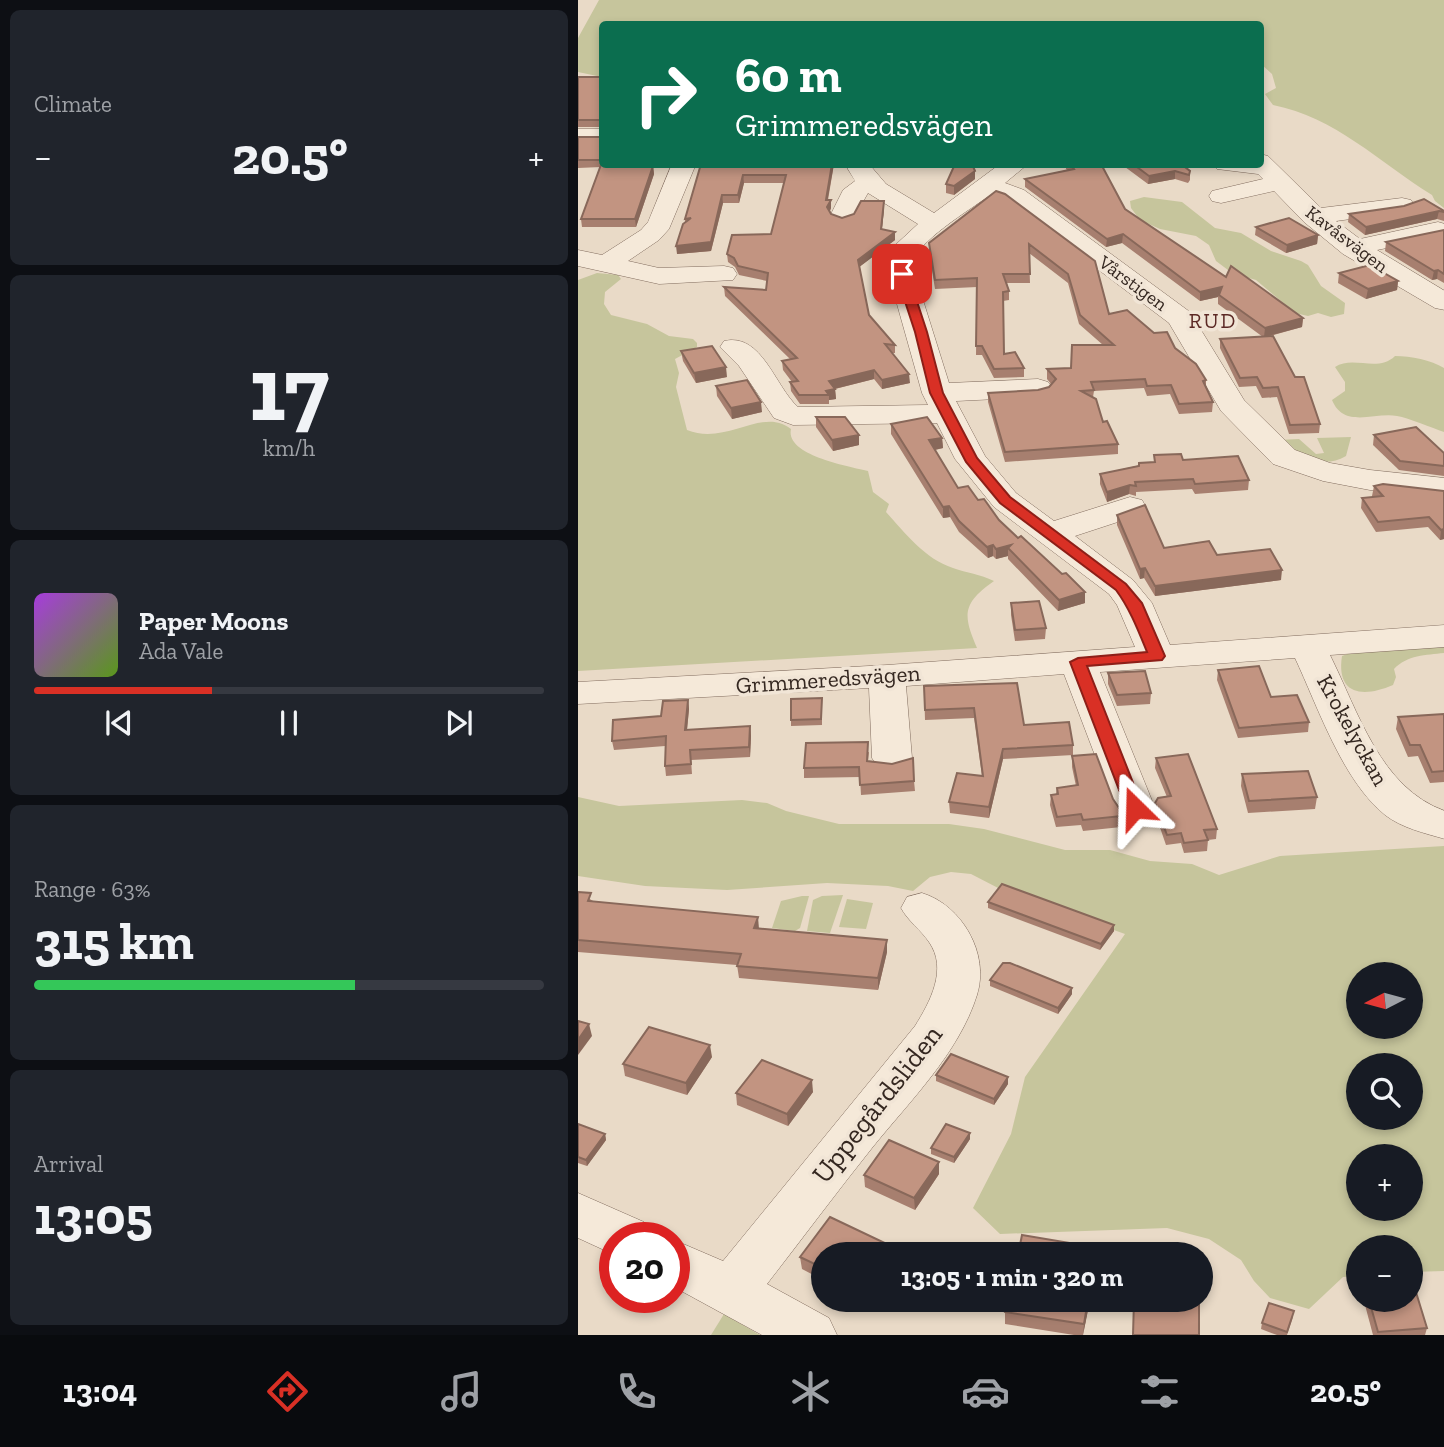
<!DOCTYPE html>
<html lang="en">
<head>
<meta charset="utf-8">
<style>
	:root { --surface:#171b24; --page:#20242c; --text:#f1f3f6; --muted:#9ea1a6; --line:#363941; --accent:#d93025 }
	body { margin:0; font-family:"Zilla Slab",serif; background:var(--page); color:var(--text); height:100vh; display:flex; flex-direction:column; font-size:26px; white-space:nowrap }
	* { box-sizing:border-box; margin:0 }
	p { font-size:23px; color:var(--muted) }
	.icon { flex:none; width:38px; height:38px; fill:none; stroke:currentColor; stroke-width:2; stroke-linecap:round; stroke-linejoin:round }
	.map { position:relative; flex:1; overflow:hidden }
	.panel { display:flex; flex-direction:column; gap:10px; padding:10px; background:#0d0f14; width:578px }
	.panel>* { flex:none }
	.hud { position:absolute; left:21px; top:21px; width:665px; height:147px; border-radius:7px; box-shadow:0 4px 10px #0003; background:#0b6e4f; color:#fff; overflow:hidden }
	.needle { width:46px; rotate:264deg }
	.fabs { position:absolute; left:768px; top:962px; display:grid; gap:14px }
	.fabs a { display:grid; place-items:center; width:77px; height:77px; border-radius:50%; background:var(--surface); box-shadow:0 4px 10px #0003; font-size:35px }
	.speed { position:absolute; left:21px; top:1222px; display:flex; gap:14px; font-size:35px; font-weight:700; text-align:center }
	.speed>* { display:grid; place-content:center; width:91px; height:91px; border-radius:50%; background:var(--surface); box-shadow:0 4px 10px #0003; line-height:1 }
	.speed .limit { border:10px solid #d22; background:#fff; color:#111 }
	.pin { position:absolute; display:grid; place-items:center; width:60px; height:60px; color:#fff; margin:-30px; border-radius:14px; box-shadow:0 4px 10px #0006 }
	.me { position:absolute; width:77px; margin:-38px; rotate:338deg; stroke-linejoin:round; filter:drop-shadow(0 0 5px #0008) }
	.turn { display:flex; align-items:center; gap:24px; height:147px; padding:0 21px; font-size:32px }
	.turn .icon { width:91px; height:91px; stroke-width:2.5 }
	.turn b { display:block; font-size:49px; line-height:60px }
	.big { font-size:52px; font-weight:700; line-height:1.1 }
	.panel .card { flex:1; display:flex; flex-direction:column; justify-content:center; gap:10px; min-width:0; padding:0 24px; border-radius:10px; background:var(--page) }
	.panel .dial { align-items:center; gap:0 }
	.dial b { font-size:91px; line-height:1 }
	.song { display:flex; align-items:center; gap:21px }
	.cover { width:84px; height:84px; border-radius:10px; background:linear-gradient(135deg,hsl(280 70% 55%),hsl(90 70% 35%)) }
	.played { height:7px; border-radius:4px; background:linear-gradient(90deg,var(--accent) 35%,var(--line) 35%) }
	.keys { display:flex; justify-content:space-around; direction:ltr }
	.heat { display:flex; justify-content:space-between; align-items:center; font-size:38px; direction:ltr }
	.charge { height:10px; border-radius:5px; background:linear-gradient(90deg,#34c759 63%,var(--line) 0) }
	.trip { position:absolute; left:233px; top:1242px; width:402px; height:70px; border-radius:35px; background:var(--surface); box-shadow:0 4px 10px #0003; font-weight:700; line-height:70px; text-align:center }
	.tabs { display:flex; height:112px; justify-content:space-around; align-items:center; background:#090b0e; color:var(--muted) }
	.tabs .icon { width:49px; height:49px }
	.tabs .selected { color:var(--accent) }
	.tabs b { font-size:32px; color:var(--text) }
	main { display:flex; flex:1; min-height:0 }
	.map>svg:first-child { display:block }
	.green { fill:#c6c59c; fill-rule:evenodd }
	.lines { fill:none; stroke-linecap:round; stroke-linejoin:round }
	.minor-casing { stroke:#826d5f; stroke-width:1 }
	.minor { fill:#f5e9d9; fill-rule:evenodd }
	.wall { fill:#a77f6f }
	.shaded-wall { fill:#88685a }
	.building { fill:#c29481; stroke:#88685a; stroke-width:2 }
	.route { fill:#d93025; stroke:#8d1f18; stroke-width:2 }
	.labels { text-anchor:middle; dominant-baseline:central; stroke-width:7; stroke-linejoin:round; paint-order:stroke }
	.far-street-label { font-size:19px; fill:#342720; stroke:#f1e5d6 }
	.far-quarter-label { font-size:21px; letter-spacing:2px; fill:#5c2925; stroke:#f1e5d6 }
	.street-label { font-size:23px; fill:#342720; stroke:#f1e5d6 }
	.near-street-label { font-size:28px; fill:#342720; stroke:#f1e5d6 }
</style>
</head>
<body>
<main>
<section class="panel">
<div class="card"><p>Climate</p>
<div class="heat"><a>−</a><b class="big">20.5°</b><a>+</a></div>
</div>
<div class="card dial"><b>17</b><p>km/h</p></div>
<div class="card">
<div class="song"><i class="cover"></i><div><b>Paper Moons</b><p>Ada Vale</p></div></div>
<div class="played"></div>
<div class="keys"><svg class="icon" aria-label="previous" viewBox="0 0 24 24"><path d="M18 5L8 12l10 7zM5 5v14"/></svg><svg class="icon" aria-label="pause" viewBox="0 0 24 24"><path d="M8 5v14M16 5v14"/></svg><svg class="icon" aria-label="next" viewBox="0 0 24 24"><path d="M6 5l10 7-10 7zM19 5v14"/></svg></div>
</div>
<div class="card"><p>Range · 63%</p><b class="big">315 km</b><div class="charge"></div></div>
<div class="card"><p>Arrival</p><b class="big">13:05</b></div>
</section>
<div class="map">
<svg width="867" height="1335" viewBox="0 0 867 1335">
	<rect width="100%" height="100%" fill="#e9dac7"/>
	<g class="green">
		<path d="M21,0H866V208L857,201L854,195C801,162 757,117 695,105L687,94L698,88L694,74L683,64L682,24H24V77L0,72V38Z"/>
		<polygon points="566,197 604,202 637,228 663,233 693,251 723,261 730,265 743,286 767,303 766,314 753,317 740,313 730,316 717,313 678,280 654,273 638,261 631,245 618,236 582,229 562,220 553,208 552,201"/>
		<path d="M19,273L40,275L43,279L27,292L26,304L33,315L69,324L91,336L115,339L119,343V347L97,359L101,373L98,387L109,430C149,446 185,406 213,429C207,455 270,466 290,471L295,492L311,504L308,512C327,533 347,559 375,568C389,573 402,574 416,581C385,603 384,614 399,648L0,671V280Z"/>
		<path d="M817,356C833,356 853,360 866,368V432C854,428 831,418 819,416C796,412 766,429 754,400L767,391V382L757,367C775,355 800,373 817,356Z"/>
		<path d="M773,437L768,456C742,471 722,454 700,440L721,439L738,454L746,453L739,438Z"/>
		<path d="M866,647V653C848,655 829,655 816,669L818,677L815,685C785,698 758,695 764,656L775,652Z"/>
		<path d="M0,797L41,806L164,800L189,803L208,811L261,824H371L406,829L487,850H532L572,861L614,864L641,875L702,856L866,846V1271L833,1272V1248H780V1276L765,1277L731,1309L692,1298L676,1281L663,1260L631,1239L589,1228L422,1234L395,1208L433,1134L447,1077L547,934L424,890L393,874L373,872L352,877L335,891L310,886L249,883L149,890L67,886L0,876ZM780,975H833V1027H780ZM780,1066H833V1118H780ZM780,1157H833V1209H780Z"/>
		<polygon points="265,895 252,933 229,931 235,900 244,896"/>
		<polygon points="224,896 231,896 222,928 217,931 194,928 203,901"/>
		<polygon points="269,899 295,903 288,929 261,927"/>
		<polygon points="146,1314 182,1335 133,1335"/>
	</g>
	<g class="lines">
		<defs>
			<g id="minor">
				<rect x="0" y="129" width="24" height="14"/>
				<polygon points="682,154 690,156 743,208 824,198 833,200 836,205 833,210 824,212 758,221 782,239 860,222 867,224 867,236 799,250 867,291 867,310 857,308 765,254 726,222 696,191 643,203 634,201 631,196 634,191 685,179 680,174 639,169 635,164 682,164"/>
				<polygon points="94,164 118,164 91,229 81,240 50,261 81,268 146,266 155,268 159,274 155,280 81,284 0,266 0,250 24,255 63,230 70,222"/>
				<path d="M267,164H291L308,184L356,213L422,164H450L427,183L446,190L612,312L666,400L717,450L752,463L792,470L867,478V498L792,490L745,481L695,464L643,411L591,323L428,200L412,195C393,209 336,243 334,265L371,383L460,379L470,382L475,388L470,394L460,397L378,401L407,456L438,493L476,521L552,497L564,500L568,507L564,514L497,536L555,580L574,603L592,645L867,625V647L752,655C780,711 802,788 867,811V839C846,833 824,828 807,815C764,780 740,707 717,658L522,672L577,808L571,817L557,821L543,817L537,808L486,674L328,686L334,758L328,767L314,771L300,767L294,758L291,688L0,704V682L309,665L557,647L539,605L531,594L416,507L377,459L359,423L215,425L196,418L161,366L142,347L146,341C184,332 197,387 220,407L350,405L344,393L308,265L313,249L340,224L290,193L274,221L265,224L256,221L252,216L265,190L277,181Z"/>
				<path d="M344,893C384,905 412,954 399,995C381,1053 331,1102 294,1148C258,1193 224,1239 189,1284L251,1318L259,1335H184L96,1287V1240L145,1261L337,1026C352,1002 370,969 351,942C343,930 330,921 323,908L329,897Z"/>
				<polygon points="0,1193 66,1222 74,1237 37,1237 37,1255 0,1238"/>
			</g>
		</defs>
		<use href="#minor" class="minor-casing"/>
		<use href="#minor" class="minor"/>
	</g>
	<g class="wall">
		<rect x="0" y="77" width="24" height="50"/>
		<polygon points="0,137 24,137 24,164 60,164 60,166 75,166 76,174 58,227 4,227 3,219 23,167 0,168"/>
		<polygon points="123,164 256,164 250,200 253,200 253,208 252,211 253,214 264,218 306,209 304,229 317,240 281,267 291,315 317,345 317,353 314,353 332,383 304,389 296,379 257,389 258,399 251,400 251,404 222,404 213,391 212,382 214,382 205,370 204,361 212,359 147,296 146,287 188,290 189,281 161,275 157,267 150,262 149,254 193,234 206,183 166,183 161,203 145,203 133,251 99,254 107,222 107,219"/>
		<polygon points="488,164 523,164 547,209 648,277 725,318 724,327 688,337 742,424 741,433 711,434 699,397 684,398 678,386 661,387 642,348 642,339 685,337 640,304 640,297 622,301 544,243 528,247 447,187 447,179 489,170 488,169"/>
		<polygon points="543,164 603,164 612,171 612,180 610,183 597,179 570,184"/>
		<polygon points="397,179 376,195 368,193 368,184"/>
		<polygon points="418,191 531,314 576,333 597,348 628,380 628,387 635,402 634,412 601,414 592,394 569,396 566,388 516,391 515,397 525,422 540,444 540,454 427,462 410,402 410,393 460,390 471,387 473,384 469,379 469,369 493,368 525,345 501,324 490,283 451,253 452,283 429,283 431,291 431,300 425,301 426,354 446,368 446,377 416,378 404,355 398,355 399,287 357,289 351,252 351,243"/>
		<polygon points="866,211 866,221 859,219 787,235 770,222 771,214"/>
		<polygon points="678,227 740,235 739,244 708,253 677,235"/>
		<polygon points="866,230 866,283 859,279 854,280 807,251 808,242"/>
		<polygon points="761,273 820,281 819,290 788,299 760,283"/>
		<polygon points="103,351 149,377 118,383 105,361"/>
		<polygon points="138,386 184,412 154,419 139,396"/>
		<polygon points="238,417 281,435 281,445 255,451 238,427"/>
		<polygon points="313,424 364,438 365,448 357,450 380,488 400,500 507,603 480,611 430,559 430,556 418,559 415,556 410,558 381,532 372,517 365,518 313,434"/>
		<polygon points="796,435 866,453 866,476 821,470 795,445"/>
		<polygon points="576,455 605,460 671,480 670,490 617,494 614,489 558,492 558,496 551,494 529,502 522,484 522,474 576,462"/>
		<polygon points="796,486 866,491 866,539 862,540 850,527 798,532 783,508 784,498 795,497 794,496"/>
		<polygon points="539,515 586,548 639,555 703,580 577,596 566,578 562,579 539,525"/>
		<polygon points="433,603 468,628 467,639 437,641 433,615"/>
		<polygon points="640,670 693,697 731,722 730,732 660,738 639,680"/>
		<polygon points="530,673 573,693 572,704 539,706 530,684"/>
		<polygon points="346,686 495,745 495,755 425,759 411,818 372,813 371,802 404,776 396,718 347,720"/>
		<polygon points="244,698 244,725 213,726 213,720"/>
		<polygon points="110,700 111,709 109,730 172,726 173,736 172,757 113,760 114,774 88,776 87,766 87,746 36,750 34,741 83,716"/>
		<polygon points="866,714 866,782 852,783 840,756 830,757 818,729 820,717"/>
		<polygon points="291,752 290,761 336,781 337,791 283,795 282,777 226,778 226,768"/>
		<polygon points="494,756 535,799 541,808 554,815 553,826 505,831 503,825 478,827 472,805 473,795 478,794 479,788 498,786 494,767"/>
		<polygon points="578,758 639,829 638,839 630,840 629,851 606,853 603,843 588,845 577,813 577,803 589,797 577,768"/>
		<polygon points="664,774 739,797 737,809 670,813 663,786"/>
		<polygon points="0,892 15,901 181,929 309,940 309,952 300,990 161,978 159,965 0,952"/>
		<polygon points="410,902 536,925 536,931 522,950 410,908"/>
		<polygon points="412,980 494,994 480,1014 412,986"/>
		<polygon points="134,1057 109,1095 47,1076 45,1064"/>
		<polygon points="358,1075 430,1077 430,1084 416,1105 358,1081"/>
		<polygon points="235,1092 210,1126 159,1105 158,1093"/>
		<polygon points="0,1124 27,1134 28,1140 9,1166 0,1163"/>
		<polygon points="392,1133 392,1139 376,1163 353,1154 353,1148"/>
		<polygon points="361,1162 361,1174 337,1210 287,1187 286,1175"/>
		<polygon points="252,1217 330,1254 330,1255 245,1255 245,1280 224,1269 222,1257"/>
		<polygon points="286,1300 307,1300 302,1308"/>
		<polygon points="512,1300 505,1335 496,1335 427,1324 427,1312"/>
		<polygon points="788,1300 833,1300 849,1328 847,1335 795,1335 787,1305"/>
		<polygon points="715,1317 709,1335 699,1335 683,1329 684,1323"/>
	</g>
	<g class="shaded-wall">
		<polygon points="254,164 256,164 248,208 248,200"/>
		<polygon points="75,166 76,174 58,227 57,219"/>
		<polygon points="397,171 397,179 376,195 376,186"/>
		<polygon points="597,171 597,179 570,184 571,176"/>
		<polygon points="165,175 166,183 161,203 160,195"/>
		<polygon points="144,195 145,203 133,251 99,254 98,246"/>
		<polygon points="253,200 253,208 250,215 249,207"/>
		<polygon points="306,201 306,209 303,237 303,229"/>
		<polygon points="861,211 859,219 787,235 788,227"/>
		<polygon points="317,232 317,240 280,268 280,260"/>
		<polygon points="545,234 544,243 528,247 529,239"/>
		<polygon points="740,235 739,244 708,253 709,245"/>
		<polygon points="860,270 859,279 854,280 856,271"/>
		<polygon points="820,281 819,290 788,299 790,289"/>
		<polygon points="644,287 640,297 622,301 622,292"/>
		<polygon points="725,318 724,327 686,337 687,328"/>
		<polygon points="148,367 149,377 118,383 116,373"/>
		<polygon points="296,370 296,379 252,390 251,381"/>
		<polygon points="331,374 332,383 304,389 304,380"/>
		<polygon points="257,389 258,399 251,400 251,395 248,391"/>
		<polygon points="183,402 184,412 154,419 153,408"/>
		<polygon points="281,435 281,445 255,451 254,440"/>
		<polygon points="364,438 365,448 351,451 351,440"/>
		<polygon points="552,485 551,494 529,502 529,492"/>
		<polygon points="371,506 372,517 365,518 365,507"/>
		<polygon points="866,529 866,539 862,540 863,530"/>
		<polygon points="415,545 415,556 410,558 409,547"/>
		<polygon points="433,545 430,548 430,556 418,559 418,549"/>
		<polygon points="567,568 566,578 562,579 562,569"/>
		<polygon points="704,570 703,580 577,596 577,586"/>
		<polygon points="507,592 507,603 480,611 481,600"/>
		<polygon points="110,700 111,709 108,739 107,730"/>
		<polygon points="172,726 173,736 172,757 171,747"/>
		<polygon points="425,749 425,759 411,818 411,807"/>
		<polygon points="180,917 181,929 176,928"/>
		<polygon points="536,925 536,931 522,950 523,944"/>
		<polygon points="309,940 309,952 300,990 300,978"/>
		<polygon points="494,988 494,994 480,1014 480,1008"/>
		<polygon points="11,1024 14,1036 0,1055 0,1040"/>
		<polygon points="132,1045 134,1057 109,1095 108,1083"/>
		<polygon points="430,1077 430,1084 416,1105 416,1099"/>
		<polygon points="234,1080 235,1092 210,1126 209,1114"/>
		<polygon points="392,1133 392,1139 376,1163 376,1157"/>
		<polygon points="27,1134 28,1140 9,1166 8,1160"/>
		<polygon points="361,1162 361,1174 337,1210 336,1198"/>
		<polygon points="302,1300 307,1300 302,1308"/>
		<polygon points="510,1300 512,1300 505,1335 506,1324"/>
	</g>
	<g class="building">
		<rect x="0" y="77" width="24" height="43"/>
		<rect x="0" y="137" width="24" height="23"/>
		<polygon points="24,162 24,164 56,164 56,166 75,166 57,219 3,219"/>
		<polygon points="123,164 254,164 248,200 253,200 249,207 253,214 264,218 276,214 283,201 306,201 303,229 317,232 280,260 291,315 317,345 307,344 331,374 304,380 296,370 251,381 257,389 248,391 251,395 221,395 212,382 220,381 204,361 219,358 146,287 188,290 190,273 160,266 156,258 149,254 154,235 193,234 208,175 165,175 160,195 144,195 133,242 98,246 105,224 113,218 107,219"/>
		<polygon points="377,164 394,164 397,171 376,186 368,184"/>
		<polygon points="492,164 523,164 547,209 648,277 653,266 725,318 687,328 641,295 644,287 622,292 545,234 529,239 447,179 496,169"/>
		<polygon points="555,164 603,164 612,171 611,175 597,171 571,176"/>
		<polygon points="418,191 427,194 517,261 531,314 549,310 576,333 589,332 597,348 618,364 628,380 625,381 635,402 601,404 593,385 569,386 567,379 513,382 516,390 503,391 518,399 525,422 529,421 540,444 427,452 410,393 460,390 471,387 478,379 469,369 493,368 494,345 536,345 502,315 490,274 451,244 452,274 425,274 431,291 425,292 426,354 437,352 446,368 416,369 404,346 398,346 399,278 357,280 351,243"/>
		<polygon points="846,199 866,211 866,212 861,211 788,227 771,214 826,206"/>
		<polygon points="711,218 740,235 709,245 678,227"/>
		<polygon points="866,230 866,274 860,270 856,271 808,242"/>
		<polygon points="792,265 820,281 790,289 761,273"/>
		<polygon points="695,336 717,377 726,377 742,424 712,425 700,387 685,388 679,377 662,378 642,339"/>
		<polygon points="134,346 148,367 116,373 103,351"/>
		<polygon points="169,380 183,402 153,408 138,386"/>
		<polygon points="238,417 267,417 281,435 254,440"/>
		<polygon points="349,417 364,438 351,440 380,488 390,486 400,500 406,499 421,520 440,538 443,536 484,574 488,573 507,592 481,600 430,548 433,545 418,549 415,545 409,547 381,521 371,506 365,507 313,424"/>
		<polygon points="838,427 866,453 866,466 822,461 796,435"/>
		<polygon points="603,454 605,460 660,456 671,480 617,484 615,479 557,482 558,486 552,485 529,492 522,474 561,466 561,463 577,462 576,455"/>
		<polygon points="805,484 866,491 866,529 863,530 851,517 800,522 784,498 805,496 796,486"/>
		<polygon points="567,505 586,548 631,541 639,555 692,549 704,570 577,586 567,568 562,569 539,515"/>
		<polygon points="461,601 468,628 437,630 433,603"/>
		<polygon points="681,666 693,697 719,695 731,722 661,728 640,670"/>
		<polygon points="567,671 573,693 539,695 530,673"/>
		<polygon points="439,683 446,725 491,722 495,745 425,749 411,807 371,802 379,773 405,776 396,708 347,710 346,686"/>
		<polygon points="244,698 243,719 213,720 213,699"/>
		<polygon points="110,700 107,730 172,726 171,747 112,750 113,764 87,766 88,736 34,741 35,720 83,716 85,701"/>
		<polygon points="866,714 866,771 854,772 842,745 832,745 820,717"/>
		<polygon points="290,742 289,761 314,764 335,758 336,781 282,785 281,767 226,768 228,743"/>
		<polygon points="518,754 535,799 541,808 553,812 554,815 505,820 503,814 479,817 473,795 480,794 479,788 500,785 494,756"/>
		<polygon points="610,754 639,829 626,830 630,840 606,843 603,833 589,835 577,803 580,798 593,796 578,758"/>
		<polygon points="730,771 739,797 671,801 664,774"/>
		<polygon points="424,884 536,925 523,944 410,902"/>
		<polygon points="0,892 13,893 10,901 180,917 176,928 309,940 300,978 159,966 163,954 0,940"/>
		<polygon points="425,963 432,963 494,988 480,1008 412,980"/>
		<polygon points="0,1021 11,1024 0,1040"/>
		<polygon points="71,1027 132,1045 108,1083 45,1064"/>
		<polygon points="373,1054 430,1077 416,1099 358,1075"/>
		<polygon points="184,1060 234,1080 209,1114 158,1093"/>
		<polygon points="0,1124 27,1134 8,1160 0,1157"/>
		<polygon points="368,1124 392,1133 376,1157 353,1148"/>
		<polygon points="311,1140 361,1162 336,1198 286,1175"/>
		<polygon points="252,1217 330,1254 329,1255 245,1255 245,1268 222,1257"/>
		<polygon points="444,1235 492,1243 490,1255 440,1255"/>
		<polygon points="833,1289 837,1289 849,1328 800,1332 791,1300 833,1300"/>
		<polygon points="430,1300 510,1300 506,1324 427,1312"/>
		<polygon points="556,1300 621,1300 621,1335 555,1335"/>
		<polygon points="691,1303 716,1311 709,1332 684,1323"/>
	</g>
	<path class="route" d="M320,271L330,274L349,332L365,393L399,458L432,497L548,584L564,603L587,656L584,660L509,666L565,808L563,812H550L548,808L492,662L500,658L569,652C560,630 552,609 538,590L422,503L388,462L352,393L337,332L318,274Z"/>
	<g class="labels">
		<g class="far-street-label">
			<text transform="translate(769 239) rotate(37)">Kavåsvägen</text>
			<text transform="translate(555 283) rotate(36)">Vårstigen</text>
		</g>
		<g class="far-quarter-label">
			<text x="635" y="320">RUD</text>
		</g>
		<g class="street-label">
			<text transform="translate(250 679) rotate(-4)">Grimmeredsvägen</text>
			<text transform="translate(775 730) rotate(61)">Krokelyckan</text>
		</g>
		<g class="near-street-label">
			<text transform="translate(299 1104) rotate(-52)">Uppegårdsliden</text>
		</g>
	</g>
</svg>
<div class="fabs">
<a><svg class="needle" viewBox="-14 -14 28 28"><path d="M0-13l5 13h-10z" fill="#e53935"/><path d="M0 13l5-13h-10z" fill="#9ea1a6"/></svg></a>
<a><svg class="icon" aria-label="search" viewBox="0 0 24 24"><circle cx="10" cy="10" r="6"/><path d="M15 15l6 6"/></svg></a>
<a>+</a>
<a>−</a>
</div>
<div class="speed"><div class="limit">20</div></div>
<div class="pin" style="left:324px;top:274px;background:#d93025"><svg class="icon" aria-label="arrive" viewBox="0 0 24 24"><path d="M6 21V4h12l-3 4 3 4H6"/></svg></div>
<svg class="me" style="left:557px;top:808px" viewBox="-20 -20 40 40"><path d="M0-17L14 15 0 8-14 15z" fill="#d93025" stroke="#fff" stroke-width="4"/></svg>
<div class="trip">13:05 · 1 min · 320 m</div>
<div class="hud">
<div class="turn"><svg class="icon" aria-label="right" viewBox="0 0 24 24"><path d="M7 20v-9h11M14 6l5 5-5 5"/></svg><div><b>60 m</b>Grimmeredsvägen</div></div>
</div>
</div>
</main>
<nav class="tabs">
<b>13:04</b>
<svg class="icon selected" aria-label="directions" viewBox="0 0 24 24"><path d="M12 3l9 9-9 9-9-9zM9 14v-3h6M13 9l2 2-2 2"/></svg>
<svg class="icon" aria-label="music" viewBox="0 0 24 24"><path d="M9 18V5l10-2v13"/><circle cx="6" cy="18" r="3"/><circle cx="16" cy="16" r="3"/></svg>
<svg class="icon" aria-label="phone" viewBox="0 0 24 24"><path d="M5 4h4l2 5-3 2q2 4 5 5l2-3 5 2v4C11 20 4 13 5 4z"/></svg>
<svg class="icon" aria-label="climate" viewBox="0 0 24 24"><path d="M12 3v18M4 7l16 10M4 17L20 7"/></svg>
<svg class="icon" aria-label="car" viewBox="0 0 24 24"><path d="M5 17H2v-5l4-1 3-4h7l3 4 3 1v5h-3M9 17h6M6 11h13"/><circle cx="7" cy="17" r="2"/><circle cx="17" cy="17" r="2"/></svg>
<svg class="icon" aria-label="filters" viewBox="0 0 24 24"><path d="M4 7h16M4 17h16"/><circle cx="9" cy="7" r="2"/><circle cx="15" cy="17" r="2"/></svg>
<b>20.5°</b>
</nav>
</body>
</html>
